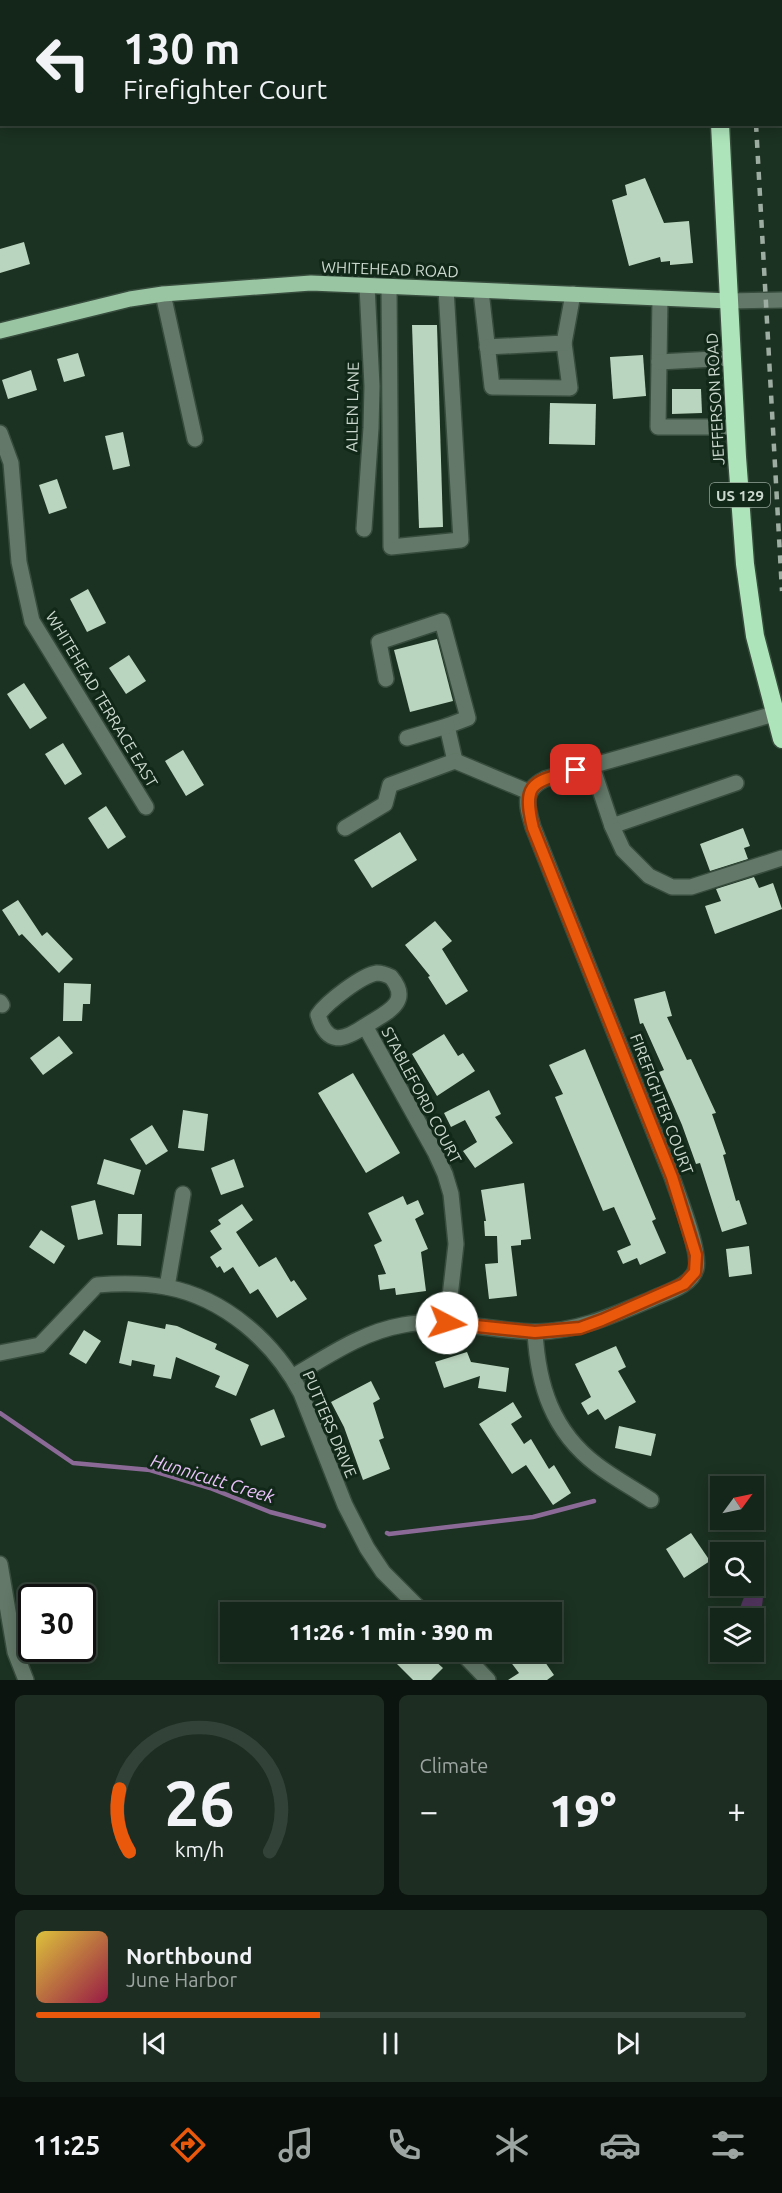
<!DOCTYPE html>
<html lang="en">
<head>
<meta charset="utf-8">
<style>
	:root { --surface:#142519; --page:#1d2d22; --text:#f1f3f6; --muted:#9da5a2; --line:#334238; --accent:#ea580c }
	body { margin:0; font-family:Ubuntu,sans-serif; background:var(--page); color:var(--text); height:100vh; display:flex; flex-direction:column; font-size:22px; white-space:nowrap }
	* { box-sizing:border-box; margin:0 }
	p { font-size:20px; color:var(--muted) }
	.icon { flex:none; width:33px; height:33px; fill:none; stroke:currentColor; stroke-width:2; stroke-linecap:round; stroke-linejoin:round }
	.map { position:relative; height:1680px; overflow:hidden }
	.details { display:flex; flex-direction:column; gap:15px; padding:15px; background:#0b140e; flex:1 }
	.details>* { flex:none }
	.top-card { position:absolute; left:0px; top:0px; width:783px; height:126px; box-shadow:0 3px 15px #0003,0 0 0 2px var(--line); background:#142519; color:var(--text); overflow:hidden }
	.needle { width:39px; rotate:57deg }
	.tools { position:absolute; left:710px; top:1476px; display:grid; gap:12px }
	.tools a { display:grid; place-items:center; width:54px; height:54px; border-radius:0px; background:var(--surface); box-shadow:0 3px 15px #0003,0 0 0 2px var(--line); font-size:30px }
	.speed { position:absolute; left:18px; top:1584px; display:flex; gap:12px; font-size:30px; font-weight:700; text-align:center }
	.speed>* { display:grid; place-content:center; width:78px; height:78px; border-radius:50%; background:var(--surface); box-shadow:0 3px 15px #0003,0 0 0 2px var(--line); line-height:1 }
	.speed .limit { border:3px solid #111; border-radius:9px; background:#fff; color:#111 }
	.pin { position:absolute; display:grid; place-items:center; width:51px; height:51px; color:#fff; margin:-26px; border-radius:12px; box-shadow:0 3px 9px #0006 }
	.me { position:absolute; width:66px; margin:-33px; rotate:95deg; stroke-linejoin:round; filter:drop-shadow(0 0 4px #0008) }
	.turn { display:flex; align-items:center; gap:21px; height:126px; padding:0 24px; font-size:27px }
	.turn .icon { width:78px; height:78px; stroke-width:2.5 }
	.turn b { display:block; font-size:42px; line-height:51px }
	.big { font-size:45px; font-weight:800; line-height:1.1 }
	.details .card { flex:1; display:flex; flex-direction:column; justify-content:center; gap:9px; min-width:0; padding:0 21px; border-radius:9px; background:var(--page) }
	.details .dial { align-items:center; gap:0 }
	.dial svg { height:156px; overflow:visible; fill:none; stroke:var(--line); stroke-width:7; stroke-linecap:round; text-anchor:middle }
	.dial text { fill:var(--text); stroke:none }
	.song { display:flex; align-items:center; gap:18px }
	.cover { width:72px; height:72px; border-radius:9px; background:linear-gradient(135deg,hsl(50 70% 55%),hsl(340 70% 35%)) }
	.played { height:6px; border-radius:3px; background:linear-gradient(90deg,var(--accent) 40%,var(--line) 40%) }
	.keys { display:flex; justify-content:space-around; direction:ltr }
	.heat { display:flex; justify-content:space-between; align-items:center; font-size:33px; direction:ltr }
	.details .tiles { flex:1; display:grid; gap:15px; grid-template-columns:1fr 1fr }
	.card:last-child { grid-column:span 2 }
	.trip { position:absolute; left:220px; top:1602px; width:342px; height:60px; border-radius:0px; background:var(--surface); box-shadow:0 3px 15px #0003,0 0 0 2px var(--line); font-weight:800; line-height:60px; text-align:center }
	.menu { display:flex; height:96px; justify-content:space-around; align-items:center; background:#080f0a; color:var(--muted) }
	.menu .icon { width:42px; height:42px }
	.menu .on { color:var(--accent) }
	.menu b { font-size:27px; color:var(--text) }
	.map>svg:first-child { display:block }
	.green { fill:#543661 }
	.lines { fill:none; stroke-linecap:round; stroke-linejoin:round }
	.stream { stroke:#8b6a98; stroke-width:4.5 }
	.building { fill:#bad5bf }
	.minor-casing { stroke:#374c3d; stroke-width:18 }
	.major-casing { stroke:#374c3d; stroke-width:18 }
	.highway-casing { stroke:#374c3d; stroke-width:21 }
	.minor { stroke:#637868; stroke-width:15 }
	.major { stroke:#99c5a3; stroke-width:15 }
	.highway { stroke:#aee4ba; stroke-width:18 }
	.rail { stroke:#9eada1; stroke-width:4.5; stroke-dasharray:8 8; stroke-linecap:butt }
	.route-casing { stroke:#983908; stroke-width:15 }
	.route { stroke:#ea580c; stroke-width:10 }
	.labels { text-anchor:middle; dominant-baseline:central; stroke-width:6; stroke-linejoin:round; paint-order:stroke }
	.shield { fill:#112718; stroke:#93a397; stroke-width:1.5 }
	.shield-label { font-size:15px; font-weight:bold; fill:#cbd8cd }
	.street-label { font-size:16px; fill:#cbd8cd; stroke:#112718 }
	.water-label { font-size:18px; font-style:italic; fill:#ecc4fd; stroke:#112718 }
</style>
</head>
<body>
<div class="map">
<svg width="782" height="1680" viewBox="0 0 782 1680">
	<rect width="100%" height="100%" fill="#1b3121"/>
	<path class="green" d="M753,1578L762,1581C765,1587 762,1615 758,1621L753,1622V1618H739L737,1616L748,1586H753Z"/>
	<g class="lines">
		<g class="stream">
			<polyline points="0,1413 73,1463 150,1470 210,1488 270,1512 324,1526"/>
			<polyline points="387,1533 389,1534 533,1517 594,1501"/>
		</g>
	</g>
	<g class="building">
		<polygon points="645,178 664,223 689,221 693,263 670,265 670,261 661,262 660,257 629,266 612,200 627,195 625,185"/>
		<polygon points="24,242 30,264 0,273 0,249"/>
		<polygon points="412,325 437,325 443,527 419,528"/>
		<polygon points="78,353 85,376 64,382 57,359"/>
		<polygon points="643,355 646,396 613,399 610,357"/>
		<polygon points="31,370 37,390 8,399 2,380"/>
		<polygon points="672,389 701,389 702,413 672,414"/>
		<polygon points="550,403 596,404 595,445 549,444"/>
		<polygon points="123,432 130,466 113,470 105,436"/>
		<polygon points="57,479 67,508 49,514 39,485"/>
		<polygon points="88,589 106,623 87,632 70,599"/>
		<polygon points="437,639 453,701 410,712 394,650"/>
		<polygon points="129,655 146,681 126,694 109,668"/>
		<polygon points="24,683 47,718 30,729 7,694"/>
		<polygon points="63,743 82,774 65,785 45,754"/>
		<polygon points="183,750 204,785 186,796 165,761"/>
		<polygon points="106,806 126,837 108,849 88,818"/>
		<polygon points="743,828 750,846 744,848 748,859 710,871 700,844"/>
		<polygon points="400,832 417,860 372,888 354,860"/>
		<polygon points="754,877 759,888 773,883 782,909 715,934 705,906 721,901 716,889"/>
		<polygon points="18,900 42,936 47,932 73,959 59,973 22,934 19,936 2,910"/>
		<polygon points="435,921 452,941 442,949 468,991 446,1005 428,977 430,976 405,945"/>
		<polygon points="64,983 91,984 90,1004 83,1004 82,1021 63,1021"/>
		<polygon points="665,991 672,1016 667,1017 687,1060 691,1059 716,1113 712,1114 726,1154 723,1155 736,1201 739,1200 747,1224 722,1232 700,1163 696,1164 682,1125 659,1072 664,1070 643,1023 640,1024 634,999"/>
		<polygon points="444,1034 458,1056 463,1053 475,1071 437,1096 412,1054"/>
		<polygon points="59,1036 73,1053 43,1075 30,1058"/>
		<polygon points="585,1049 656,1219 652,1221 666,1253 640,1265 637,1258 623,1264 617,1251 631,1245 614,1207 603,1211 555,1097 563,1094 549,1065"/>
		<polygon points="353,1073 400,1153 366,1173 318,1093"/>
		<polygon points="489,1090 501,1114 495,1117 513,1143 475,1168 463,1151 477,1142 465,1120 451,1127 444,1113"/>
		<polygon points="183,1110 208,1114 204,1151 178,1148"/>
		<polygon points="152,1125 168,1151 146,1165 130,1139"/>
		<polygon points="104,1159 141,1170 134,1195 97,1184"/>
		<polygon points="234,1159 244,1187 221,1195 211,1168"/>
		<polygon points="524,1183 531,1239 521,1240 521,1245 511,1246 517,1296 489,1299 485,1264 498,1263 497,1236 485,1236 484,1221 486,1221 481,1190"/>
		<polygon points="403,1196 407,1205 418,1200 424,1214 415,1219 428,1249 421,1252 426,1291 396,1295 395,1288 380,1290 378,1275 386,1274 374,1245 382,1241 368,1213"/>
		<polygon points="95,1200 103,1234 78,1240 71,1206"/>
		<polygon points="242,1204 253,1220 236,1232 259,1267 276,1257 291,1282 294,1280 307,1299 277,1318 258,1289 250,1294 233,1267 224,1273 220,1266 217,1268 210,1257 222,1249 210,1231 221,1224 218,1220"/>
		<polygon points="118,1214 142,1214 141,1246 117,1245"/>
		<polygon points="41,1230 65,1246 54,1264 29,1247"/>
		<polygon points="749,1246 752,1274 729,1277 726,1249"/>
		<polygon points="128,1321 165,1329 166,1324 177,1326 217,1344 215,1349 249,1365 236,1396 215,1387 220,1376 176,1357 171,1379 153,1376 155,1365 132,1360 131,1366 119,1363"/>
		<polygon points="84,1330 101,1341 86,1364 69,1354"/>
		<polygon points="616,1346 626,1367 618,1371 636,1402 605,1420 598,1409 588,1415 581,1403 591,1397 575,1364"/>
		<polygon points="467,1352 471,1362 509,1368 506,1392 478,1388 480,1376 444,1388 435,1362"/>
		<polygon points="371,1381 380,1399 373,1403 384,1438 379,1440 390,1469 363,1480 344,1427 331,1402"/>
		<polygon points="513,1402 522,1417 511,1424 524,1444 531,1439 549,1469 554,1465 571,1493 553,1505 526,1465 512,1474 479,1424"/>
		<polygon points="274,1409 285,1437 261,1446 250,1419"/>
		<polygon points="619,1426 656,1434 651,1456 615,1448"/>
		<polygon points="691,1533 710,1561 684,1578 666,1549"/>
		<polygon points="385,1652 425,1652 443,1668 431,1680 413,1680"/>
		<polygon points="503,1652 538,1652 554,1675 547,1680 508,1680 519,1673"/>
	</g>
	<g class="lines">
		<defs>
			<g id="minor">
				<polyline points="781,0 782,10"/>
				<polyline points="389,287 391,547 461,540 446,289"/>
				<polyline points="481,291 492,387 570,388 564,343"/>
				<polyline points="163,294 195,439"/>
				<polyline points="660,298 658,427 735,427"/>
				<polyline points="729,301 782,300"/>
				<polyline points="487,347 564,343 573,294"/>
				<polyline points="659,362 732,358"/>
				<polyline points="0,433 11,463 19,562 32,621 146,807"/>
				<polyline points="364,529 371,428 372,386 367,286"/>
				<polyline points="386,679 379,642 442,621 468,718 447,726 455,761"/>
				<polyline points="407,738 447,726"/>
				<polyline points="592,766 612,826 736,783"/>
				<polyline points="612,826 623,850 649,876 672,887 691,887 782,858"/>
				<polyline points="345,828 385,804 390,785 455,761 529,792"/>
				<polyline points="0,1002 2,1005"/>
				<path d="M365,1026C343,1041 327,1046 318,1015C327,1002 362,975 377,973C382,973 387,975 391,977C413,1003 385,1013 365,1026L435,1152L445,1174L451,1194L456,1244L447,1323"/>
				<polyline points="167,1287 183,1194"/>
				<path d="M535,1332C538,1385 552,1431 597,1465C614,1478 633,1488 651,1500"/>
				<path d="M0,1353L40,1345L97,1285C120,1283 143,1283 166,1287C225,1298 274,1342 301,1393L345,1505L367,1548L383,1572L423,1612"/>
				<path d="M292,1377C328,1356 362,1332 403,1325C446,1317 491,1331 535,1332C577,1332 614,1315 652,1299C667,1292 691,1286 696,1269C701,1252 678,1195 672,1177L533,827C527,806 521,791 545,779L774,714"/>
				<polyline points="0,1564 15,1652 26,1680"/>
				<polyline points="461,1652 488,1680"/>
			</g>
			<polyline id="major" points="0,331 130,299 163,294 311,283 729,301"/>
			<g id="highway">
				<polyline points="714,0 714,2"/>
				<polyline points="720,124 737,457 745,564 755,636 782,739"/>
			</g>
		</defs>
		<use href="#minor" class="minor-casing"/>
		<use href="#major" class="major-casing"/>
		<use href="#highway" class="highway-casing"/>
		<use href="#minor" class="minor"/>
		<use href="#major" class="major"/>
		<use href="#highway" class="highway"/>
		<g class="rail">
			<polyline points="749,0 749,2"/>
			<polyline points="756,124 782,591"/>
		</g>
	</g>
	<g class="lines">
		<defs>
			<path id="route" d="M447,1323L535,1332L580,1328L602,1320L684,1284L695,1272L696,1255L672,1177L533,828C521,780 535,782 576,770"/>
		</defs>
		<use href="#route" class="route-casing"/>
		<use href="#route" class="route"/>
	</g>
	<g class="labels">
		<rect class="shield" x="710" y="483" width="60" height="24" rx="4.5"/>
		<g class="shield-label">
			<text x="740" y="495">US 129</text>
		</g>
		<g class="street-label">
			<text transform="translate(390 269) rotate(2)">WHITEHEAD ROAD</text>
			<text transform="translate(715 399) rotate(-93)">JEFFERSON ROAD</text>
			<text transform="translate(352 407) rotate(-89)">ALLEN LANE</text>
			<text transform="translate(102 699) rotate(59)">WHITEHEAD TERRACE EAST</text>
			<text transform="translate(422 1095) rotate(62)">STABLEFORD COURT</text>
			<text transform="translate(662 1104) rotate(69)">FIREFIGHTER COURT</text>
			<text transform="translate(330 1424) rotate(67)">PUTTERS DRIVE</text>
		</g>
		<g class="water-label">
			<text transform="translate(213 1478) rotate(17)">Hunnicutt Creek</text>
		</g>
	</g>
</svg>
<div class="tools">
<a><svg class="needle" viewBox="-14 -14 28 28"><path d="M0-13l5 13h-10z" fill="#e53935"/><path d="M0 13l5-13h-10z" fill="#9da5a2"/></svg></a>
<a><svg class="icon" aria-label="search" viewBox="0 0 24 24"><circle cx="10" cy="10" r="6"/><path d="M15 15l6 6"/></svg></a>
<a><svg class="icon" aria-label="layers" viewBox="0 0 24 24"><path d="M12 4l9 5-9 5-9-5zM3 14l9 5 9-5"/></svg></a>
</div>
<div class="speed"><div class="limit">30</div></div>
<div class="pin" style="left:576px;top:770px;background:#d93025"><svg class="icon" aria-label="arrive" viewBox="0 0 24 24"><path d="M6 21V4h12l-3 4 3 4H6"/></svg></div>
<svg class="me" style="left:447px;top:1323px" viewBox="-20 -20 40 40"><circle r="19" fill="#fff"/><path d="M0-13L10 11 0 6-10 11z" fill="#ea580c"/></svg>
<div class="trip">11:26 · 1 min · 390 m</div>
<div class="top-card">
<div class="turn"><svg class="icon" aria-label="left" viewBox="0 0 24 24"><path d="M17 20v-9H6M10 6l-5 5 5 5"/></svg><div><b>130 m</b>Firefighter Court</div></div>
</div>
</div>
<section class="details">
<div class="tiles">
<div class="card dial"><svg viewBox="0 0 100 80">
<path d="M14 69A42 42 0 1 1 86 69"/>
<path d="M14 69A42 42 0 0 1 9 37" stroke="#ea580c"/>
<text x="50" y="56" font-size="32" font-weight="700">26</text>
<text x="50" y="72" font-size="11">km/h</text>
</svg></div>
<div class="card"><p>Climate</p>
<div class="heat"><a>−</a><b class="big">19°</b><a>+</a></div>
</div>
<div class="card">
<div class="song"><i class="cover"></i><div><b>Northbound</b><p>June Harbor</p></div></div>
<div class="played"></div>
<div class="keys"><svg class="icon" aria-label="previous" viewBox="0 0 24 24"><path d="M18 5L8 12l10 7zM5 5v14"/></svg><svg class="icon" aria-label="pause" viewBox="0 0 24 24"><path d="M8 5v14M16 5v14"/></svg><svg class="icon" aria-label="next" viewBox="0 0 24 24"><path d="M6 5l10 7-10 7zM19 5v14"/></svg></div>
</div>
</div>
</section>
<nav class="menu">
<b>11:25</b>
<svg class="icon on" aria-label="directions" viewBox="0 0 24 24"><path d="M12 3l9 9-9 9-9-9zM9 14v-3h6M13 9l2 2-2 2"/></svg>
<svg class="icon" aria-label="music" viewBox="0 0 24 24"><path d="M9 18V5l10-2v13"/><circle cx="6" cy="18" r="3"/><circle cx="16" cy="16" r="3"/></svg>
<svg class="icon" aria-label="phone" viewBox="0 0 24 24"><path d="M5 4h4l2 5-3 2q2 4 5 5l2-3 5 2v4C11 20 4 13 5 4z"/></svg>
<svg class="icon" aria-label="climate" viewBox="0 0 24 24"><path d="M12 3v18M4 7l16 10M4 17L20 7"/></svg>
<svg class="icon" aria-label="car" viewBox="0 0 24 24"><path d="M5 17H2v-5l4-1 3-4h7l3 4 3 1v5h-3M9 17h6M6 11h13"/><circle cx="7" cy="17" r="2"/><circle cx="17" cy="17" r="2"/></svg>
<svg class="icon" aria-label="filters" viewBox="0 0 24 24"><path d="M4 7h16M4 17h16"/><circle cx="9" cy="7" r="2"/><circle cx="15" cy="17" r="2"/></svg>
</nav>
</body>
</html>
